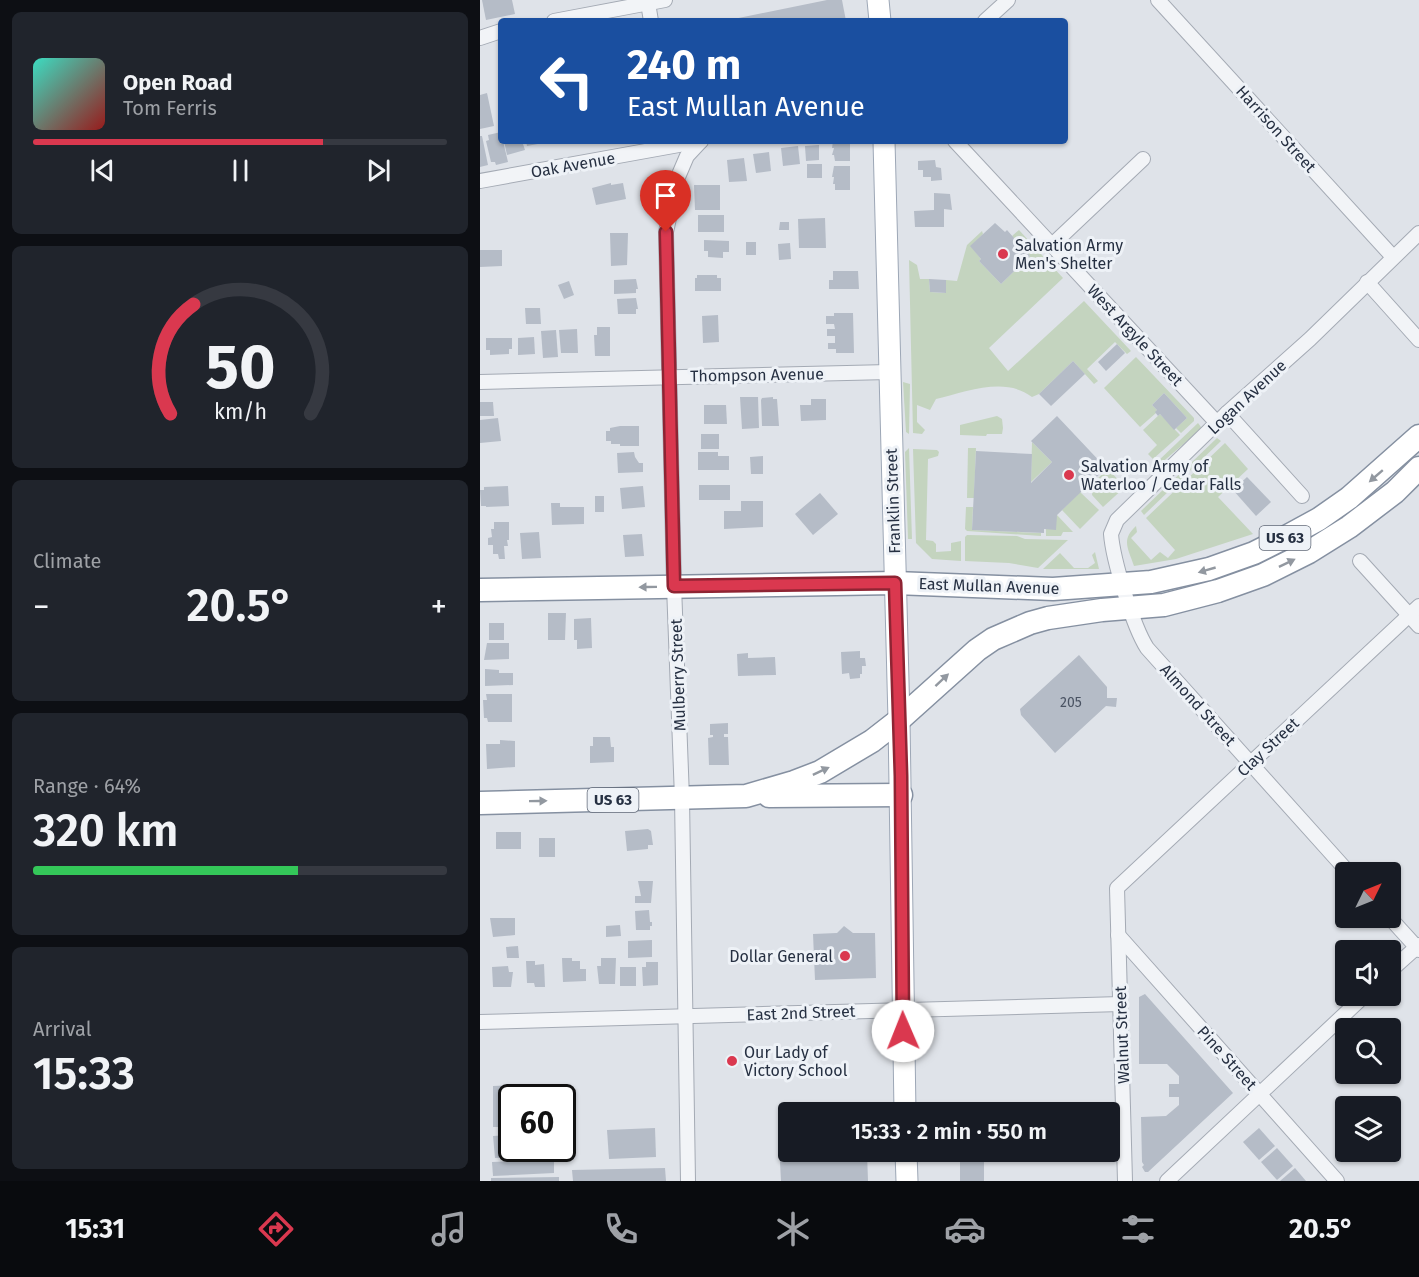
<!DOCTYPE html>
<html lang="en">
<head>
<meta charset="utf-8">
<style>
	:root { --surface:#171b24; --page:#20242c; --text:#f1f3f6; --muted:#9ea1a6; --line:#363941; --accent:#da384f }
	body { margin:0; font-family:"Fira Sans",sans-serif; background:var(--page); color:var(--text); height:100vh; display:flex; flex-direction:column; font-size:22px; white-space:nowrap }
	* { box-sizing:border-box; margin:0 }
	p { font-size:20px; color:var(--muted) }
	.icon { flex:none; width:33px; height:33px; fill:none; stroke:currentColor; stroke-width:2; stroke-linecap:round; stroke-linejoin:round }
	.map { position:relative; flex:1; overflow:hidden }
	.panel { display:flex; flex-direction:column; gap:12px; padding:12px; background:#0d0f14; width:480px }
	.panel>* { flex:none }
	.top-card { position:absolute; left:18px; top:18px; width:570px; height:126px; border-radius:6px; box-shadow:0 2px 4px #0004; background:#1a4fa0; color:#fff; overflow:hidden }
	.needle { width:39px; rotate:47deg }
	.controls { position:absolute; left:855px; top:862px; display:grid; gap:12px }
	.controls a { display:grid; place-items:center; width:66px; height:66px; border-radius:6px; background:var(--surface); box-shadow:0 2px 4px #0004; font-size:30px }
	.speed { position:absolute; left:18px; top:1084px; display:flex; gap:12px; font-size:30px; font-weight:700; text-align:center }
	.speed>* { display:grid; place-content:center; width:78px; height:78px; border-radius:50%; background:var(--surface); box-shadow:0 2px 4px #0004; line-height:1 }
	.speed .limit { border:3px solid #111; border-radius:9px; background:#fff; color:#111 }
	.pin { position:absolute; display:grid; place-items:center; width:51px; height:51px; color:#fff; margin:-62px -26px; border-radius:50% 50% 50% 0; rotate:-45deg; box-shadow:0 0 6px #0007 }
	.pin .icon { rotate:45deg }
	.me { position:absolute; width:66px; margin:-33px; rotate:359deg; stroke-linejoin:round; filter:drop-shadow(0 0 4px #0008) }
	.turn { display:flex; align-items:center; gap:21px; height:126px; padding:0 30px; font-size:27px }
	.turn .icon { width:78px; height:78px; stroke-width:2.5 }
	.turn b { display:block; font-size:42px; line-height:51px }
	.big { font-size:45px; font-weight:600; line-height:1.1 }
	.panel .card { flex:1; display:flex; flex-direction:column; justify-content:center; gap:9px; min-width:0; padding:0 21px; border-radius:9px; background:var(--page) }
	.panel .dial { align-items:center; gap:0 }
	.dial svg { height:156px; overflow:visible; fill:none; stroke:var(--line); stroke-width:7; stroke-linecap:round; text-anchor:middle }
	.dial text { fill:var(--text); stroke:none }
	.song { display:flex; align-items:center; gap:18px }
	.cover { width:72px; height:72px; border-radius:9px; background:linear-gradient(135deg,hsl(170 70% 55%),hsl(0 70% 35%)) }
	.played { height:6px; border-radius:3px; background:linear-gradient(90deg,var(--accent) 70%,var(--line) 70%) }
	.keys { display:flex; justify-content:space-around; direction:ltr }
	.heat { display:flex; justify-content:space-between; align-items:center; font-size:33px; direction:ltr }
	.charge { height:9px; border-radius:4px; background:linear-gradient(90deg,#34c759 64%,var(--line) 0) }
	.trip { position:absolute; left:298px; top:1102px; width:342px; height:60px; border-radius:6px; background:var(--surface); box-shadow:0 2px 4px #0004; font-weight:600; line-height:60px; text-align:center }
	.dock { display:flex; height:96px; justify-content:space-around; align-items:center; background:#090b0e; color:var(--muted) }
	.dock .icon { width:42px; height:42px }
	.dock .current { color:var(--accent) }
	.dock b { font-size:27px; color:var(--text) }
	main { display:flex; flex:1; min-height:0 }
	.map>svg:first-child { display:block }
	.green { fill:#c4d4bf }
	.building { fill:#b5bcc7 }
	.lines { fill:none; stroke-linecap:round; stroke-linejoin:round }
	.minor-casing { stroke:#a4aab4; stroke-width:16 }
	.primary-casing { stroke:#9da7b6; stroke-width:23 }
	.trunk-casing { stroke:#8590a1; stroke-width:25 }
	.minor { stroke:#f2f4f7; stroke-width:14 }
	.primary { stroke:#fff; stroke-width:21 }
	.trunk { stroke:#fff; stroke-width:22 }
	.oneway { fill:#9298a0 }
	.route-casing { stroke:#8e2433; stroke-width:15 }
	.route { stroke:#da384f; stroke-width:10 }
	.poi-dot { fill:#da384f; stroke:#eef2f7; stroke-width:2 }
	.labels { text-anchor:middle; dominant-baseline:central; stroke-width:6; stroke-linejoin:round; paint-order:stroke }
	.number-label { font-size:14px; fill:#4a5363 }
	.shield { fill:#eef2f7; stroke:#626a78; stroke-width:1.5 }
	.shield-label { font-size:15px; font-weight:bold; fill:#263042 }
	.street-label { font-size:16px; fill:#263042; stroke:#eef2f7 }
	.poi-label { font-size:16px; fill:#263042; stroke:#eef2f7; text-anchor:start }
</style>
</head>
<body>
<main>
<section class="panel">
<div class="card">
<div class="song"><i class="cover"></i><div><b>Open Road</b><p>Tom Ferris</p></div></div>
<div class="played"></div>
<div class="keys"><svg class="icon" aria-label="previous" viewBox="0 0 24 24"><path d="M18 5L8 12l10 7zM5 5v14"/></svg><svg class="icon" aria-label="pause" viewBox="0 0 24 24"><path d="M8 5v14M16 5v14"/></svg><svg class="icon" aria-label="next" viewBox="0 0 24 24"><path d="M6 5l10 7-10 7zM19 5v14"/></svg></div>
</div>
<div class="card dial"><svg viewBox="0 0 100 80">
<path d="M14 69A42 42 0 1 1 86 69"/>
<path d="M14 69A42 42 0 0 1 26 13" stroke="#da384f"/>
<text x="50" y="56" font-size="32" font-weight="700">50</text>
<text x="50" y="72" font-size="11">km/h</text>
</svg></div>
<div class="card"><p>Climate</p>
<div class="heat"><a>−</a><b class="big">20.5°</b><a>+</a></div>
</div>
<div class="card"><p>Range · 64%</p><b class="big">320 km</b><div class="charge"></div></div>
<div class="card"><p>Arrival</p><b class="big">15:33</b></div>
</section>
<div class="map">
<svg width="939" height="1181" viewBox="0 0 939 1181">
	<rect width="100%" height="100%" fill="#dfe3e9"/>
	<g class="green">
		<path d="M539,230L583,278L509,348L528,371L604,301L651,351L647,354L635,342L607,369L618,381L614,384L593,361L559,394L552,397C525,376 486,392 456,399L450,410L437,405V422L445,430L442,434L433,433L429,260L437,265L440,279H449L450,292L465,293L466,280L477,281L487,245L502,231L503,234L491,246L501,259L499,261L521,284L550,256L532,236Z"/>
		<polygon points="656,357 714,418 714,421 701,433 696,428 707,418 684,393 672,405 677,410 676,413 660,427 624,388"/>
		<polygon points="423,382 430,384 429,434 426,432"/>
		<polygon points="680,414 700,435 673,459 668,454 677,445 663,430"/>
		<polygon points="517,416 522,419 523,428 522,434 507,434 506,436 480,435 480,425"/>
		<polygon points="718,423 721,427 720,430 679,465 677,462"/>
		<polygon points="737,438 741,441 664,515 661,511"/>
		<polygon points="552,442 572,462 551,482"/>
		<path d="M745,443L768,469L738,497L773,534L696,559L654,566C648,548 641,540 656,526L657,532L651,538L671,560L680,552L688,558L695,550L666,518Z"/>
		<polygon points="429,448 432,539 428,539 425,452"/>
		<polygon points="488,448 496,448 494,498 487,498"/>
		<polygon points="433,449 457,450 459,452 458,456 448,459 446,540 453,541 456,544 456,552 471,551 471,543 481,541 481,561 452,559 436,543"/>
		<polygon points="628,469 645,487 623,507 612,495 614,482"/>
		<polygon points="600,492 619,510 600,529 582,510"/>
		<polygon points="486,507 493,507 492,530 561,533 561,536 487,531 485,529"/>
		<polygon points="577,515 593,532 583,532 581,536 566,536 566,529"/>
		<polygon points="487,535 537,536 545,539 588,540 558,568 529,563 485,561 485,537"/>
		<polygon points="615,552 619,569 563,569 580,553 594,568 608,568 615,563 612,555"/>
	</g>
	<g class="building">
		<polygon points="2,0 32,0 35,14 6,20"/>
		<polygon points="347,0 362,0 366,21 244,21"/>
		<polygon points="7,93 14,126 0,129 0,95"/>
		<polygon points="21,132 21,141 23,141 28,162 16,165 15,162 11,162 6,141 9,140 8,135"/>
		<polygon points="0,136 2,136 8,165 0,167"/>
		<polygon points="24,141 42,141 45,150 27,155"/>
		<polygon points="46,141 62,141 63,143 47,146"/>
		<polygon points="353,141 370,141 370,161 355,161 354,155 352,155 354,148 352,148"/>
		<polygon points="339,145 339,160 326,161 325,146"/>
		<polygon points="318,146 320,164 303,166 301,148"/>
		<polygon points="289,152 291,171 276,173 273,154"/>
		<polygon points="264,158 267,181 249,182 247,160"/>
		<polygon points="455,160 456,167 461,168 462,180 451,181 451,177 443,177 443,170 438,170 438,161"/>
		<rect x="327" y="164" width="15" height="14"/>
		<polygon points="354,166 370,166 370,190 355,190 355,184 353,184 354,177 352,177"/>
		<polygon points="131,183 131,185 143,183 146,199 116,205 112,188"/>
		<polygon points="214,185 240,185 240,210 215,210"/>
		<polygon points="454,193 470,194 472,210 464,209 464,227 435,227 434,211 454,210"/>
		<rect x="218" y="215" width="26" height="17"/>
		<polygon points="345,218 346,248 319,248 318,219"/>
		<polygon points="300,222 309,222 309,230 299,230"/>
		<polygon points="515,223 525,232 527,230 550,256 521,284 499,261 501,259 490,246"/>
		<polygon points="130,233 148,233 147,265 131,266"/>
		<polygon points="224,240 249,241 249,252 243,252 243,258 228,257 228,251 224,251"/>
		<rect x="266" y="242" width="10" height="13"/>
		<polygon points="310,243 311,259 299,260 298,244"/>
		<polygon points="0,250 22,250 22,266 0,267"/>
		<polygon points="353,271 378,271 379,289 349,289 349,280 353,280"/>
		<polygon points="217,275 237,275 237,278 241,278 241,291 215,291 215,278 217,278"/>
		<polygon points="156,279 158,289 156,289 156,293 134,294 134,280"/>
		<polygon points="449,279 466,280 466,293 450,292"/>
		<polygon points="89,281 94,295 84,299 78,285"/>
		<polygon points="156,298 158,309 156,309 156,314 138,314 137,299"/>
		<polygon points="45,308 60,308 61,324 46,324"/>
		<polygon points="354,313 373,313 374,353 356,353 356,349 348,349 348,343 355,343 355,336 347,336 347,329 355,329 354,324 346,324 346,316 354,316"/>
		<polygon points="238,315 239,342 223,343 222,316"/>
		<polygon points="117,327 130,327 130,356 115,356 114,335 117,335"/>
		<polygon points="97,329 98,353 81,353 79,330"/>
		<polygon points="76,330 78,357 63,358 61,331"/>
		<polygon points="54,337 55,354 38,355 38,338"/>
		<polygon points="6,338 32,338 32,349 29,349 29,354 10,355 10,350 6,350"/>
		<polygon points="637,344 645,353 626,371 618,362"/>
		<polygon points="593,361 605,374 571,406 559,394"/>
		<polygon points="684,393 707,418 694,430 680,414 678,416 675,412 677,410 672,405"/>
		<polygon points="260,397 278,397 279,428 262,429"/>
		<polygon points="293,397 293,399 297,399 299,426 282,426 281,400 282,398"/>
		<polygon points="331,399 346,399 346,420 321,421 320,405 331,405"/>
		<polygon points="0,402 13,402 14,416 0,416"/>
		<polygon points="224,405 246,405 247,424 224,424"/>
		<polygon points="577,416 626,468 577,515 576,530 564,529 564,533 492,530 496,451 552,454 551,483 572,462 551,441"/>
		<polygon points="18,418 21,441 0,443 0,420"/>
		<polygon points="140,426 159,426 159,446 140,446 140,444 131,444 131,441 126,441 126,431 130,431 130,428"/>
		<rect x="221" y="434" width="18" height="15"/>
		<polygon points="154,452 155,457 159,463 163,463 163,472 138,473 137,453"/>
		<polygon points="218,452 238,452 238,456 249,456 249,470 218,470"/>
		<polygon points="283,456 283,474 271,474 270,457"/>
		<polygon points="767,477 791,502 776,516 753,490"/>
		<rect x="219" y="485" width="31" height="15"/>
		<polygon points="28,486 29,506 6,507 6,506 1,506 0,490 4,490 4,487"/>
		<polygon points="163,486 165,507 142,509 140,488"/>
		<polygon points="340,493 358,514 333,535 315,514"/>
		<rect x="115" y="496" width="9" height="16"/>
		<polygon points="261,501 283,501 283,527 244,529 244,511 261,511"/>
		<polygon points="71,503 80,503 80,507 104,507 104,524 72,525"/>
		<polygon points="14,522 29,522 29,540 27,540 28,546 24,546 25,559 19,559 18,554 13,554 13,545 8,545 8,538 12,537 11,529 14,529"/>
		<polygon points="59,532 61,558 42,559 40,533"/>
		<polygon points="162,534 164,556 145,557 143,535"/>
		<polygon points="68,613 86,613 85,640 68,640"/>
		<polygon points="111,618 112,648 97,649 97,640 94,640 94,619"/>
		<rect x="9" y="623" width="15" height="17"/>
		<polygon points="7,643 29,643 29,659 4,660"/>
		<polygon points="380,651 380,658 385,658 386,666 382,666 382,674 380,674 380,678 370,679 369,673 362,674 361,652"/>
		<polygon points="268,653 268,658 295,657 296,675 258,676 257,654"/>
		<polygon points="599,655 627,687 627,698 637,698 636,707 626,706 575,753 541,715 540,709"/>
		<polygon points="5,669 19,670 19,673 33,673 33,685 5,686"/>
		<polygon points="6,694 32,694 32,722 8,722 7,718 4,718 3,700 7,700"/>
		<polygon points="248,723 248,734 244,734 244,737 248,737 249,765 229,765 228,738 233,737 233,735 230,735 230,724"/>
		<polygon points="113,737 130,737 131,747 134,747 134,762 110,763 110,746 113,746"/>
		<polygon points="20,740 35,741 35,767 7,769 6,744 20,744"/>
		<polygon points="168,829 171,831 173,845 168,845 168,849 147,851 145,831"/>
		<rect x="16" y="832" width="25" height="17"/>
		<rect x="59" y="838" width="16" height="19"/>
		<polygon points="158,881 173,881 171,903 155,903 155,896 161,896"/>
		<polygon points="169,910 170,922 172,922 172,926 170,926 170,930 156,930 155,911"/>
		<polygon points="10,918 35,918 35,935 13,937"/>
		<polygon points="140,925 141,936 126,937 126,926"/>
		<polygon points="364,926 373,933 395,933 396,978 335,980 333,934 357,933"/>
		<polygon points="172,940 172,957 148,958 148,941"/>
		<polygon points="38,946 39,958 27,958 26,947"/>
		<polygon points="82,958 92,958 92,961 100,961 100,969 106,969 106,981 83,982"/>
		<polygon points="121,958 136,958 135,984 119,984 117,966 121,966"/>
		<polygon points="46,961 55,961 55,965 64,964 65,987 55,987 54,983 47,983"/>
		<polygon points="166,962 178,962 178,985 163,986 162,967 166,967"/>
		<polygon points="28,966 29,972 33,972 31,987 13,987 12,967"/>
		<rect x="140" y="967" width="16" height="19"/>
		<polygon points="665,994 753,1093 668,1172 665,1172 662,1167 664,1165 662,1162 661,1117 686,1116 699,1105 699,1097 689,1097 689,1084 699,1084 699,1076 687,1064 659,1064 659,997"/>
		<polygon points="33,1085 34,1088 40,1088 40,1097 32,1098 32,1127 13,1127 13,1086"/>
		<polygon points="175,1128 176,1157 129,1159 127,1130"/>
		<polygon points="779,1128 795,1146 779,1160 763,1142"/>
		<polygon points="32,1135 32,1149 74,1149 74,1155 15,1158 13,1136"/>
		<polygon points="299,1143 309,1143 309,1152 387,1152 388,1181 301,1181"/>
		<polygon points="797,1148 813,1166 797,1180 781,1162"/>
		<rect x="480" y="1152" width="24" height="29"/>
		<polygon points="74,1159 74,1173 13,1176 12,1162"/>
		<polygon points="185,1168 186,1181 93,1181 92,1170"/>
		<polygon points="815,1168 826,1181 800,1181"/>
		<polygon points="79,1177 79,1181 11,1181 11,1178"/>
	</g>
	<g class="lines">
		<defs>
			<g id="minor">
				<polyline points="678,0 913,257"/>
				<polyline points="168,3 171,21"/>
				<polyline points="74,21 185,0"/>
				<polyline points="505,21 528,0"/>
				<polyline points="0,38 21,31"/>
				<polyline points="475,141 738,424"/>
				<polyline points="0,181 221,141"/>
				<polyline points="572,245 663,159"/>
				<polyline points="887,282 939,340"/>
				<polyline points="0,382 409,372"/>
				<polyline points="747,413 822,496"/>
				<polyline points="880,561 939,626"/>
				<path d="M869,873L667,648C653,626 633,560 631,534L637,520L747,413L830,339L939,233"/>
				<polyline points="910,918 939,950"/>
				<polyline points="638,935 857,1181"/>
				<polyline points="910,971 939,945"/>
				<polyline points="0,1022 641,1004"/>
				<polyline points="208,1181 202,798 194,586 186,232 198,177 207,156 221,141"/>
				<polyline points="645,1181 637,888 939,606"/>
				<polyline points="687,1181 884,996"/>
			</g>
			<g id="primary">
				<polyline points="398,0 400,21"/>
				<polyline points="404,141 419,720 425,1113"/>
				<polyline points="426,1152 427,1181"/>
			</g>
			<g id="trunk">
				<polyline points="0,590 415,583 573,589 671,582 729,569 774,553 806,537 839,519 869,498 939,436"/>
				<polyline points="289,796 421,795"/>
				<polyline points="0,803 266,796 314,782 340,772 392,741 419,720 497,650 513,639 550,623 568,618 622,610 684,605 738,591 783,575 829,552 869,527 915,492 939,468"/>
			</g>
		</defs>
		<use href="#minor" class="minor-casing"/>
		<use href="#primary" class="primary-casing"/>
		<use href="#trunk" class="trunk-casing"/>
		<use href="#minor" class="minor"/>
		<use href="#primary" class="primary"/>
		<use href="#trunk" class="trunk"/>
	</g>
	<defs><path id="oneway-solid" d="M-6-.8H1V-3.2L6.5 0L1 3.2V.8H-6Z" transform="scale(1.5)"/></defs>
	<g class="oneway">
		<use href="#oneway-solid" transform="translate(896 476) rotate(139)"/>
		<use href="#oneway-solid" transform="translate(807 563) rotate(-26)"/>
		<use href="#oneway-solid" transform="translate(727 570) rotate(164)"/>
		<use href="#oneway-solid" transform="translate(168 587) rotate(179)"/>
		<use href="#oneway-solid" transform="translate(462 680) rotate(-43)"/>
		<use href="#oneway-solid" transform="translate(341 771) rotate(-25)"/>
		<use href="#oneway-solid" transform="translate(58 801) rotate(-1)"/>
	</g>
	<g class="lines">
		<defs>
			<polyline id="route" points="186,232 194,586 415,583 421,776 423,1031"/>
		</defs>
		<use href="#route" class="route-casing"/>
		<use href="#route" class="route"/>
	</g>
	<g class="poi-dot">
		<circle cx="523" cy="254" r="6"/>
		<circle cx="589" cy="475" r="6"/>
		<circle cx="365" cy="956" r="6"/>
		<circle cx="252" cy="1061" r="6"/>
	</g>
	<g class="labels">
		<g class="number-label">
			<text x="591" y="702">205</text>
		</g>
		<g class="shield">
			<rect x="779.5" y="526" width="51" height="24" rx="4.5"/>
			<rect x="107.5" y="788" width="51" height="24" rx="4.5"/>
		</g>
		<g class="shield-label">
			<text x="805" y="538">US 63</text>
			<text x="133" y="800">US 63</text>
		</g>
		<g class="street-label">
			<text transform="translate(796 129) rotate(48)">Harrison Street</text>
			<text transform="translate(93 165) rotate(-10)">Oak Avenue</text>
			<text transform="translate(655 335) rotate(47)">West Argyle Street</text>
			<text transform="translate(277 375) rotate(-1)">Thompson Avenue</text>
			<text transform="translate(767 397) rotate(-43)">Logan Avenue</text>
			<text transform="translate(413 501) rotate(-92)">Franklin Street</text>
			<text transform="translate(509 586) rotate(2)">East Mullan Avenue</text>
			<text transform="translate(198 675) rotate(-92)">Mulberry Street</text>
			<text transform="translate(718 705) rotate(48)">Almond Street</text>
			<text transform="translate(788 747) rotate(-43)">Clay Street</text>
			<text transform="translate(321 1013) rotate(-2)">East 2nd Street</text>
			<text transform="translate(642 1035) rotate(-92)">Walnut Street</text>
			<text transform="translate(747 1058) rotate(48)">Pine Street</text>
		</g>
		<g class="poi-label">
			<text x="535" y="245">Salvation Army<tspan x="535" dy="18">Men's Shelter</tspan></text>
			<text x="601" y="466">Salvation Army of<tspan x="601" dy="18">Waterloo / Cedar Falls</tspan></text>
			<text x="353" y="956" text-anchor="end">Dollar General</text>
			<text x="264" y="1052">Our Lady of<tspan x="264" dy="18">Victory School</tspan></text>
		</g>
	</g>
</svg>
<div class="controls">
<a><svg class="needle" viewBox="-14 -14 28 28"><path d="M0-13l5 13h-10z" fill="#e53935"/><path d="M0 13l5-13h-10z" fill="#9ea1a6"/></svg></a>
<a><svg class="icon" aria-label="sound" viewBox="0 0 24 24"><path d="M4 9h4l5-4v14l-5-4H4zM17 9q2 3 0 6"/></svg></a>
<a><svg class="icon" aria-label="search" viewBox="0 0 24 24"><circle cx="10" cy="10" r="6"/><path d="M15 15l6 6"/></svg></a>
<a><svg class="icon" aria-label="layers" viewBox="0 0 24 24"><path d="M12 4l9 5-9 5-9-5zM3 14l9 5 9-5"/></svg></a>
</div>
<div class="speed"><div class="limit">60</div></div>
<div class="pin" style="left:186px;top:232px;background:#d93025"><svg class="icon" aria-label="arrive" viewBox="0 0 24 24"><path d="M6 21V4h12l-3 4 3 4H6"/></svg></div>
<svg class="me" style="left:423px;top:1031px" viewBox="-20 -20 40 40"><circle r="19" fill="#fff"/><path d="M0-13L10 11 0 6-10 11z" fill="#da384f"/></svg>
<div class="trip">15:33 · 2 min · 550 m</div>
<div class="top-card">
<div class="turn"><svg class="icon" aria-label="left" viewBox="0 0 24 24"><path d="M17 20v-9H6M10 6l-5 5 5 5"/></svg><div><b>240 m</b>East Mullan Avenue</div></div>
</div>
</div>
</main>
<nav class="dock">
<b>15:31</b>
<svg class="icon current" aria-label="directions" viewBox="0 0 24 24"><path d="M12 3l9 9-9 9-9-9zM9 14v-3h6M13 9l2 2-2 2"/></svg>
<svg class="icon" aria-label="music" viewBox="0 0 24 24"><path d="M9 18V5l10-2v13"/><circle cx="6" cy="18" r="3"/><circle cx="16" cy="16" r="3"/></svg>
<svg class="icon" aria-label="phone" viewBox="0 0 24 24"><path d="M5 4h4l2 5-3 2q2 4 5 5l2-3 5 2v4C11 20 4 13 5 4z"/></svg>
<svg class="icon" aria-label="climate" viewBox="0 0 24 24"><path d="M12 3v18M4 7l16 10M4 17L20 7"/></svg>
<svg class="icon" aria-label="car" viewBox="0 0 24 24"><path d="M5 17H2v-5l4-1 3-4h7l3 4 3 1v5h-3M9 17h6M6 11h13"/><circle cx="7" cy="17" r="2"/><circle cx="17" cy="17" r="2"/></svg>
<svg class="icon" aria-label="filters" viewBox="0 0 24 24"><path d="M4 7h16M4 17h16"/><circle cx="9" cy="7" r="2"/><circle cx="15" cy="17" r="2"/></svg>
<b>20.5°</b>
</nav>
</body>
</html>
